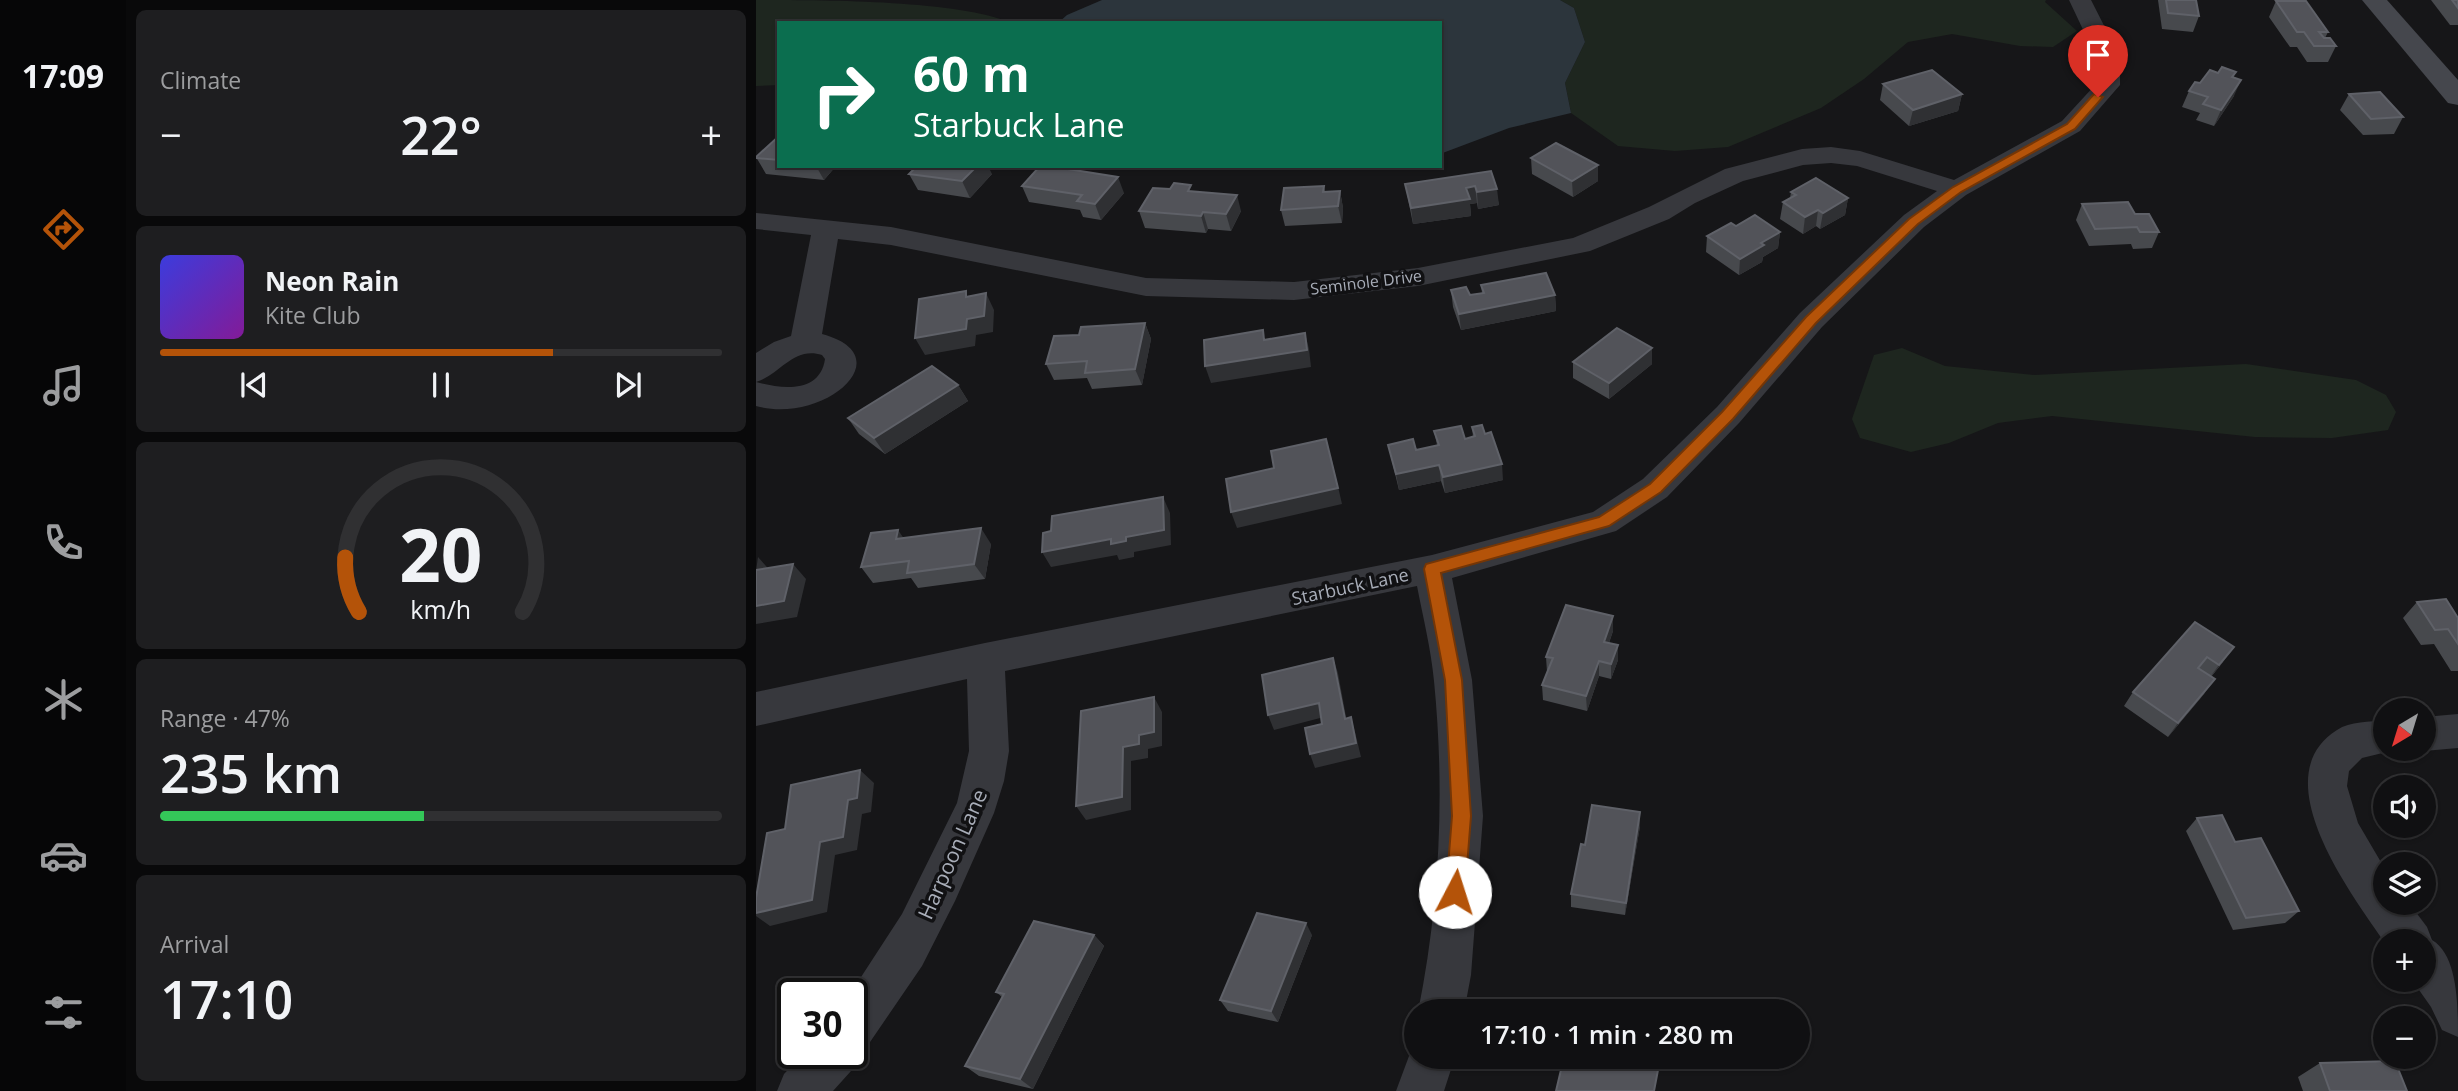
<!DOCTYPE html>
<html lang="en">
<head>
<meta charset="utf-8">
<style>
	:root { --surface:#101012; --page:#1e1e20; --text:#f1f3f6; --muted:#9c9d9f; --line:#303032; --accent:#b45309 }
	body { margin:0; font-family:"Open Sans",sans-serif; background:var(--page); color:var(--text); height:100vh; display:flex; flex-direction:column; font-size:26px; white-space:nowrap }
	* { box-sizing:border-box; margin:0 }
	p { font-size:23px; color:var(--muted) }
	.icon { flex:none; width:38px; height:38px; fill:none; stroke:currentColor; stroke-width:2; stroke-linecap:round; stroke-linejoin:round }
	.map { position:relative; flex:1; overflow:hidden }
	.details { display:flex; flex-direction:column; gap:10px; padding:10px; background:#09090a; width:630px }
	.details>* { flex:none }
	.guide { position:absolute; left:21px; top:21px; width:665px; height:147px; border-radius:0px; box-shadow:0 2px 5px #0004,0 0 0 2px var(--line); background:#0b6e4f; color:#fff; overflow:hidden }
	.needle { width:46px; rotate:218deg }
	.controls { position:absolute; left:1617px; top:698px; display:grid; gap:14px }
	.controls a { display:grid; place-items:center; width:63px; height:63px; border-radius:50%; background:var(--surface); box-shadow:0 2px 5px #0004,0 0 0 2px var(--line); font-size:35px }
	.speed { position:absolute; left:21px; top:978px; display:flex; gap:14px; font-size:35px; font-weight:700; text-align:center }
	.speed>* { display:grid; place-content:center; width:91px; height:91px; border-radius:50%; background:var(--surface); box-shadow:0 2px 5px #0004,0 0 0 2px var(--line); line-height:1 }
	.speed .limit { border:4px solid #111; border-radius:10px; background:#fff; color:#111 }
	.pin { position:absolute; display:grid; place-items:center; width:60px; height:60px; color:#fff; margin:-72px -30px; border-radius:50% 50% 50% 0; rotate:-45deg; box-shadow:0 0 7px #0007 }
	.pin .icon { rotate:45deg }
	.me { position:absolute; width:77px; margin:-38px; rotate:5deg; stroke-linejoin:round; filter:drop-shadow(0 0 5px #0008) }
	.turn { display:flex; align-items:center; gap:24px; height:147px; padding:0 21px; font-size:32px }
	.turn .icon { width:91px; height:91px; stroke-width:2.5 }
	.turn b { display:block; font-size:49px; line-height:60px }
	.big { font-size:52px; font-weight:600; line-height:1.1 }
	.details .tile { flex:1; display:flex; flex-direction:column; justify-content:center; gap:10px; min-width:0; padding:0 24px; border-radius:10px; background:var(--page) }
	.details .dial { align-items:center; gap:0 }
	.dial svg { height:182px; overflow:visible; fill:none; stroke:var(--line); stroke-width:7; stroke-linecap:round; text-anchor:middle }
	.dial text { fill:var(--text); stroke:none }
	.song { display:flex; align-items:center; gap:21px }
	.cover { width:84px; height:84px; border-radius:10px; background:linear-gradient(135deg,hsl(240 70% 55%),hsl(290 70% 35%)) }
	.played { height:7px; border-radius:4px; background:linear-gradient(90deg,var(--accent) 70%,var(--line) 70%) }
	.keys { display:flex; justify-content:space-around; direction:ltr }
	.heat { display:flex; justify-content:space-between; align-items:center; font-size:38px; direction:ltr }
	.charge { height:10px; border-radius:5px; background:linear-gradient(90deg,#34c759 47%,var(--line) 0) }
	.trip { position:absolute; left:648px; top:999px; width:406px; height:70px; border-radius:35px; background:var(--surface); box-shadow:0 2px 5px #0004,0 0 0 2px var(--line); font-weight:600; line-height:70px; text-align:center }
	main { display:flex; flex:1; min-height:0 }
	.tabs { display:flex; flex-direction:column; width:126px; justify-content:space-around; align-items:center; background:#060607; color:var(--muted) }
	.tabs .icon { width:49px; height:49px }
	.tabs .current { color:var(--accent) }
	.tabs b { font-size:32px; color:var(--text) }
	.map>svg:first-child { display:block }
	.green { fill:#1e261f }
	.water { fill:#2c353c }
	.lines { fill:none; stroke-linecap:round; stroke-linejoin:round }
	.street { fill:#37383d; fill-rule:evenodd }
	.secondary { fill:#45474d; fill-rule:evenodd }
	.wall { fill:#47494d }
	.shaded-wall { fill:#2f3033 }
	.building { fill:#525359; stroke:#5f6168; stroke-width:2 }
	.route { fill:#b45309; stroke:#753606; stroke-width:2 }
	.labels { text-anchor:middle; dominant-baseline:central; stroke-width:7; stroke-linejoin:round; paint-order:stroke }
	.far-street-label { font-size:16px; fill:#a8adb8; stroke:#111113 }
	.street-label { font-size:18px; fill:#a8adb8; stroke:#111113 }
	.near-street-label { font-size:21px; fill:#a8adb8; stroke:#111113 }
</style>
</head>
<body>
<main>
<nav class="tabs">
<b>17:09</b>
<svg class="icon current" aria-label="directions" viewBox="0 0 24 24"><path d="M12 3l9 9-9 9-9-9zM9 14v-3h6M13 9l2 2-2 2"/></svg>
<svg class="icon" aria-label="music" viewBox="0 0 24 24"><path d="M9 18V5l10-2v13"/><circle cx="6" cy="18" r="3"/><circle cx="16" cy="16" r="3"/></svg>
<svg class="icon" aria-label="phone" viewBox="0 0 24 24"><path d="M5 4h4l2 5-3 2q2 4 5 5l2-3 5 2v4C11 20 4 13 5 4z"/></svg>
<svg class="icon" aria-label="climate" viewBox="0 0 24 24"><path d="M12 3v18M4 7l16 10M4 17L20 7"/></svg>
<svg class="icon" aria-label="car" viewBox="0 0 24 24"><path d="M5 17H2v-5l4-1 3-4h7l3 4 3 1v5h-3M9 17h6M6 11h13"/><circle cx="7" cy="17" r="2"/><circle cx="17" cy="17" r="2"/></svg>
<svg class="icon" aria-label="filters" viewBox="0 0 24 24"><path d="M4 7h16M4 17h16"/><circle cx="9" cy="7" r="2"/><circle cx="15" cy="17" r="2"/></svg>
</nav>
<section class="details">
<div class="tile"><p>Climate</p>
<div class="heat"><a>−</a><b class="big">22°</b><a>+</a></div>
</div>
<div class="tile">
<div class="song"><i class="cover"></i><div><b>Neon Rain</b><p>Kite Club</p></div></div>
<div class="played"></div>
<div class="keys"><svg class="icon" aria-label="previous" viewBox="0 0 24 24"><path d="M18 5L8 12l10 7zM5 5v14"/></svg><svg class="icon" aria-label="pause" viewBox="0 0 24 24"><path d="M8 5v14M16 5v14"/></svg><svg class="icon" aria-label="next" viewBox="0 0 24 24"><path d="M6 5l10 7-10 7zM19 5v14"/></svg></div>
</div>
<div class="tile dial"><svg viewBox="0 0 100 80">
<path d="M14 69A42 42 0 1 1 86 69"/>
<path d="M14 69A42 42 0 0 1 8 45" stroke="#b45309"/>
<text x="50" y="56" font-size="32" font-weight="700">20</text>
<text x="50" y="72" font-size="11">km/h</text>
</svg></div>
<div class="tile"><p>Range · 47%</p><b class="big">235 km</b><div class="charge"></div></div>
<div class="tile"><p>Arrival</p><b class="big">17:10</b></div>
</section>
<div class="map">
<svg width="1702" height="1091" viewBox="0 0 1702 1091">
	<rect width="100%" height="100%" fill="#161618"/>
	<g class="green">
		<path d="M0,0C65,0 202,0 255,23H23V85L0,86Z"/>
		<polygon points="804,0 1290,0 1289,2 1321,31 1297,47 1264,46 1196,34 1152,42 1108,79 1065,108 972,147 919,151 862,146 815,113 809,83 829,42 818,8"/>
		<polygon points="1146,348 1189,366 1279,375 1490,364 1600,380 1630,395 1640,412 1632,430 1576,438 1499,437 1296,416 1242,423 1193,443 1155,452 1104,438 1096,419 1118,355"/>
	</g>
	<polygon class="water" points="346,0 804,0 818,8 829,42 809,83 815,113 753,128 684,154 684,23 302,23 311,15"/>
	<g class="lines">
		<g class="street">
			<path d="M1313,0H1335L1364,57V85L1324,131L1210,195L1168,227L1066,327L983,423L911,497L860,531L696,578L716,680L727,816L715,975L708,1012H662C684,904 689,791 678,681C675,649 667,617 661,586L249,671L253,751L248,781L238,813L199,901L166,966L112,1045L100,1051L101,1054L95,1071L77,1091H21L28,1074L47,1054H96V994H94L146,914L201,803L213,751L211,679L0,726V692L229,643L676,555L837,512L887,479L961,407L1044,313L1148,215L1181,191L1101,166L1075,163L1047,165L987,181L939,203L913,219L834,251L662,286L538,300L390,296L135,245L82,239L66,334C148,356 67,425 0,406V382C25,389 64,394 69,359L66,355C37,346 24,375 0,382V353L18,342L35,336L55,235L0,229V213L135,227L390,278L538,282L662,268L817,238L893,207L969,169L1046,149L1075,147L1104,151L1198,180L1306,121L1340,84V57Z"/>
			<polygon points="1702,714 1702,748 1668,751 1662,749 1668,749 1668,717"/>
			<path d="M1629,720V749H1643L1606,758L1593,771L1591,786L1602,823L1629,869V903H1653L1671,927L1676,940C1702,955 1702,1006 1702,1037L1686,1030L1675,1007L1656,980H1668V942L1629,943C1596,895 1506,777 1581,730C1594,721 1614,722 1629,720Z"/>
			<polygon points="659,1040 660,1057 699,1057 688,1091 640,1091"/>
		</g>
		<polygon class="secondary" points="1606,0 1631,0 1702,80 1702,105 1692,103"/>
	</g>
	<g class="wall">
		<polygon points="1402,0 1440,0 1443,16 1437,32 1406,29"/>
		<polygon points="1675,0 1702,0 1702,25 1694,25"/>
		<polygon points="1520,1 1572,32 1569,38 1580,46 1572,62 1551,62 1541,47 1534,47 1513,17"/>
		<polygon points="1480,72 1477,78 1478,96 1458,126 1440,120 1444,113 1426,107 1433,91 1444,83 1462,73"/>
		<polygon points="1127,84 1206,94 1202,111 1153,126 1124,100"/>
		<polygon points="1593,94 1647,117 1638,134 1607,135 1584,110"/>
		<polygon points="23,136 23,166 80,166 68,180 10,174 0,157"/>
		<polygon points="775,158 842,181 817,197 776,174"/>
		<polygon points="735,171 743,205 722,209 721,203 714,204 715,216 657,224 649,184"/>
		<polygon points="153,174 236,174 214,198 162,190"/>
		<polygon points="266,186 368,193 345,220 327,217 324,210 273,202"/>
		<polygon points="568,186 569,192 584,191 587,208 586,223 529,226 525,210"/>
		<polygon points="437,191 485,211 475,231 452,229 450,233 389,228 383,211"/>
		<polygon points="1035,192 1092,198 1089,215 1064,229 1060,226 1047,234 1024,219 1027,202 1034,198"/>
		<polygon points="1326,204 1379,214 1403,232 1396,248 1377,249 1375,244 1333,246 1320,220"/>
		<polygon points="980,226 1024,232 1022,248 1007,257 1006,262 983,275 950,252 951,236"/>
		<polygon points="725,285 799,295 800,311 705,330 697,307 695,290 714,295 726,293"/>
		<polygon points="389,323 395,339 386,385 336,389 331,378 298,380 290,364 323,335"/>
		<polygon points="896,348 896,364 853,399 817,378 817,362"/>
		<polygon points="202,385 212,401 129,454 103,434 92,418"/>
		<polygon points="716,427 747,480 689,493 685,481 643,490 632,445 660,450 681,445 678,431 709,439 717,437"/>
		<polygon points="148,538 235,544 229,579 162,588 155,578 117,583 105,567"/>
		<polygon points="1661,602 1702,618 1702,671 1695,671 1678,644 1665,645 1647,618"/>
		<polygon points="857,616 857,631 853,643 862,645 862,660 855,679 843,676 831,711 787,700 786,685 791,672 790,657"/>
		<polygon points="1439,622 1467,662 1455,677 1448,694 1412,737 1368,706 1377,692"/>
		<polygon points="1441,818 1479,842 1543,911 1529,923 1477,930 1430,831"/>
		<polygon points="884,826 869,915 815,907 815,894 829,845"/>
		<polygon points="338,935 348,946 277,1089 223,1076 209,1066 246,997 240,992"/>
		<polygon points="556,935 522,1022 472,1011 464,1000"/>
		<polygon points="1564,1063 1651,1091 1547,1091 1542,1077"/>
	</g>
	<g class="shaded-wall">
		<polygon points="1485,80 1478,96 1458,126 1465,110"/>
		<polygon points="1206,94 1202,111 1153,126 1157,110"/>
		<polygon points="842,165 842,181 817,197 816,181"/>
		<polygon points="60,166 80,166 68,180"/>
		<polygon points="221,166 232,166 236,174 214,198 206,181"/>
		<polygon points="362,177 368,193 345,220 339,204"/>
		<polygon points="719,186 721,203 714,204 715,216 657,224 655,208 710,188"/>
		<polygon points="741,189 743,205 722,209 721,192"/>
		<polygon points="584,191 587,208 586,223 582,206"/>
		<polygon points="481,195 485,211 475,231 470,214"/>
		<polygon points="1092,198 1089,215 1064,229 1067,213"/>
		<polygon points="1062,210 1060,226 1047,234 1049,217"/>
		<polygon points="447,212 452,229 450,233 445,216"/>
		<polygon points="1024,232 1022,248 1007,257 1006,262 983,275 984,259 1005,243"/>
		<polygon points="230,293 238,310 237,332 220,335 219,346 169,355 159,338 211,319"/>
		<polygon points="799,295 800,311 705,330 703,314"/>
		<polygon points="389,323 395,339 386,385 379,369"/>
		<polygon points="549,333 553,349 555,367 455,383 449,366"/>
		<polygon points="896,348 896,364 853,399 853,383"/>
		<polygon points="202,385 212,401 129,454 118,438"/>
		<polygon points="575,456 586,504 481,528 475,512"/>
		<polygon points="746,464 747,480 689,493 687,477"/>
		<polygon points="683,465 685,481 643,490 640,474"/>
		<polygon points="407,497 414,513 415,545 378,552 378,557 363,560 361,555 295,567 286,552 370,537"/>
		<polygon points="225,528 235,544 229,579 218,564"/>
		<polygon points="142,530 153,546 140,539"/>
		<polygon points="2,557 16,573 0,571"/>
		<polygon points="37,564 50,579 41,617 0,624 0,606"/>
		<polygon points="857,616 857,631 848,657 848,642"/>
		<polygon points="862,645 862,660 855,679 855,664"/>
		<polygon points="1478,647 1467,662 1452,680 1463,665"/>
		<polygon points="577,658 582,673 593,733 589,719"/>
		<polygon points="843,661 843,676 831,711 830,696"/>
		<polygon points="1459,679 1448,694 1412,737 1422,723"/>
		<polygon points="398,697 406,712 406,746 392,749 392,758 375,761 375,810 330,820 320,806 367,747 383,735"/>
		<polygon points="563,703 568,717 518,730 512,715"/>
		<polygon points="595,717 599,732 605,757 559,768 554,754"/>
		<polygon points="104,770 118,783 115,812 106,814 101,850 79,855 71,912 14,926 0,916 0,913 64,842 92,800"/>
		<polygon points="884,812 884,826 869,915 870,903"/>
		<polygon points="550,923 556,935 522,1022 515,1011"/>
		<polygon points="338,935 348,946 277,1089 264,1079"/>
	</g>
	<g class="building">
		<polygon points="1410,0 1440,0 1443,16 1412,13"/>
		<polygon points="1696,0 1702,0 1702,8"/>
		<polygon points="1520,1 1550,1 1572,32 1563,32 1568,38 1574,38 1580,46 1558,46 1548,32 1541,32"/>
		<polygon points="1466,67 1480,72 1476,77 1485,80 1465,110 1447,104 1452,97 1433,91 1439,82 1444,83 1454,70 1462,73"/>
		<polygon points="1176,70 1206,94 1157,110 1127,84"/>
		<polygon points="1624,92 1647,117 1615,119 1593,94"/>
		<polygon points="23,136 23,160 0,158 0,157"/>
		<polygon points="800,143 842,165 816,181 775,158"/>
		<polygon points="161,166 221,166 206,181 153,174"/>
		<polygon points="284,166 293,166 362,177 339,204 321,201 326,195 266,186"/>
		<polygon points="735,171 741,189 721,192 719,186 710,188 714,199 655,208 649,184"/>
		<polygon points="1060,178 1092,198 1067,213 1062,210 1049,217 1027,202 1040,195 1035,192"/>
		<polygon points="418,183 435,185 432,191 481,195 470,214 447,212 445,216 383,211 397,188 414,189"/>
		<polygon points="568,186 567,192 584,191 582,206 525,210 528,188"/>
		<polygon points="1372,202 1379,214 1393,214 1403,232 1384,232 1381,227 1339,229 1326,204"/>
		<polygon points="999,215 1024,232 1005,243 1008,245 984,259 951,236 975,223 980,226"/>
		<polygon points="790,273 799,295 703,314 695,290 710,287 714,295 728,293 725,285"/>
		<polygon points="210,291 210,297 230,293 228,316 211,319 210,329 159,338 163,299"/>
		<polygon points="389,323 379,369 329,373 331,361 290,364 298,336 323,335 325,327"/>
		<polygon points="861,328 896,348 853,383 817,362"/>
		<polygon points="507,330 508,340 549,333 551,350 449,366 448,340"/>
		<polygon points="176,366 202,385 118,438 92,418"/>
		<polygon points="726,425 729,434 735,432 746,464 687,477 683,465 640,474 632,445 657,439 660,450 683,445 678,431 705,426 709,439 719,436 716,427"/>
		<polygon points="570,439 582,488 475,512 470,479 518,468 515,451"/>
		<polygon points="407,497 408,530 370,537 370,541 355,544 355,539 286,552 287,533 295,531 296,516"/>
		<polygon points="225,528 218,564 151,573 153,561 105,567 115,533 142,530 140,539"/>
		<polygon points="37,564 28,601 0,606 0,570"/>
		<polygon points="1690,599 1702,618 1702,644 1692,629 1679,630 1661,602"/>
		<polygon points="810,605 857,616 848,642 862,645 855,664 843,661 830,696 786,685 797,658 790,657"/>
		<polygon points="1439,622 1478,647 1463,665 1451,657 1442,668 1459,679 1422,723 1377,692"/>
		<polygon points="577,658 589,719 595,717 600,743 554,754 549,728 566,724 563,703 512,715 506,675"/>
		<polygon points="398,697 398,732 383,735 383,744 367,747 366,797 320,806 325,711"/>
		<polygon points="104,770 101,798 92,800 87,837 64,842 56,900 0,913 0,898 11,833 29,829 35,785"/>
		<polygon points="836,805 884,812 870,903 815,894 825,844 829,845"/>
		<polygon points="1466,815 1479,842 1505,838 1543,911 1490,918 1441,818"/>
		<polygon points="501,913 550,923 515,1011 464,1000"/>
		<polygon points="278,921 338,935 264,1079 209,1066 248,994 240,992"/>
		<polygon points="808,1057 846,1057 902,1070 898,1091 800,1091"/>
		<polygon points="1639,1061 1651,1091 1574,1091 1564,1063"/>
	</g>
	<polygon class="route" points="1338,94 1347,97 1319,129 1205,192 1162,224 1060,323 977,419 905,492 853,526 685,573 706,680 715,816 709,892 706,899 699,902 693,899 690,892 696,816 689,680 668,569 670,564 843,517 894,484 966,412 1050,317 1153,219 1197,187 1311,124"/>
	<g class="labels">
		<g class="far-street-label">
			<text transform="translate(610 282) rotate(-7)">Seminole Drive</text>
		</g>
		<g class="street-label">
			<text transform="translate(594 586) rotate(-12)">Starbuck Lane</text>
		</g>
		<g class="near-street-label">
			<text transform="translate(196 854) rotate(-66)">Harpoon Lane</text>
		</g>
	</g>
</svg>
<div class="controls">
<a><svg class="needle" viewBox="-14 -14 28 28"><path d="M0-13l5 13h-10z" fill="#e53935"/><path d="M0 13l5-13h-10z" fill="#9c9d9f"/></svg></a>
<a><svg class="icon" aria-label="sound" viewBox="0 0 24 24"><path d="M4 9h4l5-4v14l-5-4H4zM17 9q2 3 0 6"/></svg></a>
<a><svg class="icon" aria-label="layers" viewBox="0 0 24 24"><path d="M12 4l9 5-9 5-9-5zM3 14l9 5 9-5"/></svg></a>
<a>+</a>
<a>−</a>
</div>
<div class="speed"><div class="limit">30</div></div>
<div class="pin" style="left:1342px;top:97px;background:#d93025"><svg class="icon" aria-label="arrive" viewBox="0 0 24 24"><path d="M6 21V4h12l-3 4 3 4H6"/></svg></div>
<svg class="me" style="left:699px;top:892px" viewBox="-20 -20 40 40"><circle r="19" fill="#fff"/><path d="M0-13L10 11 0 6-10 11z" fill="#b45309"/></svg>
<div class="trip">17:10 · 1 min · 280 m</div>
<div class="guide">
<div class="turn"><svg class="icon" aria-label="right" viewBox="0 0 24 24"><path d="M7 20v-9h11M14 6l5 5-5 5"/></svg><div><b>60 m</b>Starbuck Lane</div></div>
</div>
</div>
</main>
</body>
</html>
